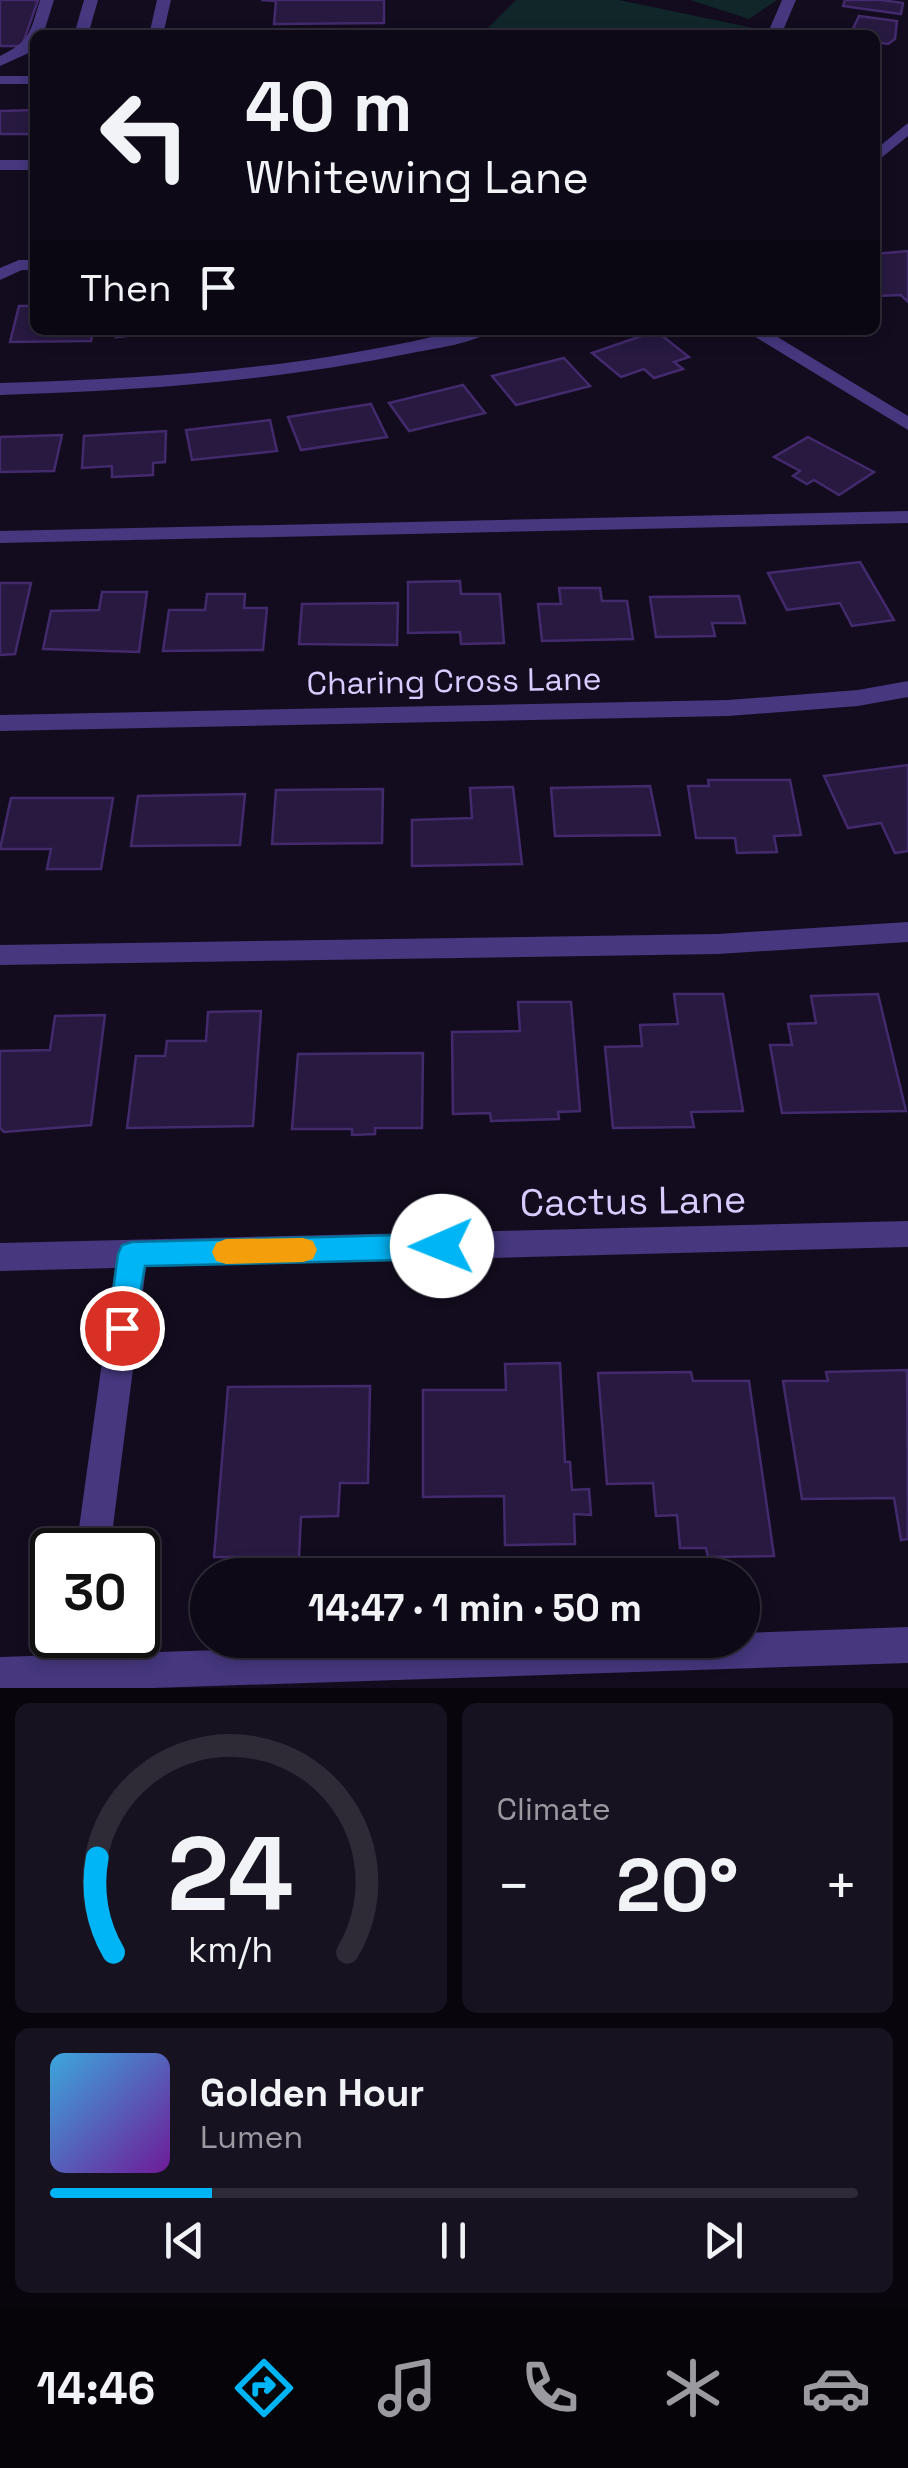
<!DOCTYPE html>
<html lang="en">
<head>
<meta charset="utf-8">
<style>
	:root { --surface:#0e0917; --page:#171220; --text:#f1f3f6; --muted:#9b9aa1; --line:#2e2a36; --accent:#00b5f5 }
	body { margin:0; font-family:"Space Grotesk",sans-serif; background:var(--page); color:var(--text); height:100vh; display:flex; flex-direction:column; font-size:38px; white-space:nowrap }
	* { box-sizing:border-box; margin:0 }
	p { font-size:32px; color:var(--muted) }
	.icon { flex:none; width:55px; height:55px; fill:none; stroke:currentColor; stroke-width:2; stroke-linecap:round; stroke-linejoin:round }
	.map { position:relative; height:1688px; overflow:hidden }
	.sheet { display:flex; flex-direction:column; gap:15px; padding:15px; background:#08050d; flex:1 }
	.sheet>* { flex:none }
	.top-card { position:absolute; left:30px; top:30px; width:850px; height:305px; border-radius:15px; box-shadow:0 5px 15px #0003,0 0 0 2px var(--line); background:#0e0917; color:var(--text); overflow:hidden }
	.speed { position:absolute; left:30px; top:1528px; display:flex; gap:20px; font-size:50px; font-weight:700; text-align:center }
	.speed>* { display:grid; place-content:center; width:130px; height:130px; border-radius:50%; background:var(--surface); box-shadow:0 5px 15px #0003,0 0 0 2px var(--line); line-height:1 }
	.speed .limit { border:5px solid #111; border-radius:15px; background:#fff; color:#111 }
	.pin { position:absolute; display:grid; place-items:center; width:85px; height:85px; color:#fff; margin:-42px; border:5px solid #fff; border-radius:50%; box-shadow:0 2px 10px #0007 }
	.me { position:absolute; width:110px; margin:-55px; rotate:269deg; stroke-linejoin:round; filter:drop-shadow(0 0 8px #0008) }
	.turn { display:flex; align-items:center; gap:35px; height:210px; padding:0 50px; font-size:45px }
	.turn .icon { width:130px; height:130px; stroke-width:2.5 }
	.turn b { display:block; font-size:70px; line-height:85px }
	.then { display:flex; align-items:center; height:95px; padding:0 50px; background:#0003; gap:20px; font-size:38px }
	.big { font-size:75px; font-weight:600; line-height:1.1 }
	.sheet .card { flex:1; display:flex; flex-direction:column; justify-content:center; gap:15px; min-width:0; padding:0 35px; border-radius:15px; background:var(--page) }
	.sheet .dial { align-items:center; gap:0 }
	.dial svg { height:260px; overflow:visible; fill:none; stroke:var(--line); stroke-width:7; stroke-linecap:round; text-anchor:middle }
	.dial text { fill:var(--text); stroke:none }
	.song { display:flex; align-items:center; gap:30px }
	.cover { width:120px; height:120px; border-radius:15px; background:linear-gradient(135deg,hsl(200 70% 55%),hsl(280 70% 35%)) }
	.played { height:10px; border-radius:5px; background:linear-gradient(90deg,var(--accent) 20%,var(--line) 20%) }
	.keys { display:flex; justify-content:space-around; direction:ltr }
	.heat { display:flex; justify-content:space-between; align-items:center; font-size:55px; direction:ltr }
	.sheet .tiles { flex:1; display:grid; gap:15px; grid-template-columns:1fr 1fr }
	.card:last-child { grid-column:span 2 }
	.trip { position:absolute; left:190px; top:1558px; width:570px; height:100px; border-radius:50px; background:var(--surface); box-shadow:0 5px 15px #0003,0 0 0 2px var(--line); font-weight:600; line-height:100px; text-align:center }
	.dock { display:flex; height:160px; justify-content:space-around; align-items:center; background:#060409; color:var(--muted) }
	.dock .icon { width:70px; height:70px }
	.dock .active { color:var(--accent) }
	.dock b { font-size:45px; color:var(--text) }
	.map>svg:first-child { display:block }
	.green { fill:#102629 }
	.building { fill:#271940; stroke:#422a6c; stroke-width:2.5 }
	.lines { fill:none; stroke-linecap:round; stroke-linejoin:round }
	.minor { fill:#46377e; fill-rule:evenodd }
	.route { fill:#00b5f5; stroke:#00769f; stroke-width:2.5 }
	.slow { fill:#f59e0b }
	.labels { text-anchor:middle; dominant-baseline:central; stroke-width:10; stroke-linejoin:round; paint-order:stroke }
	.street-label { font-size:32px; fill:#d9cbff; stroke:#130c1f }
	.near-street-label { font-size:38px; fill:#d9cbff; stroke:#130c1f }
</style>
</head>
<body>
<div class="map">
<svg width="908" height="1688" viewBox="0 0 908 1688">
	<rect width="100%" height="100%" fill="#130c1f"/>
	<g class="green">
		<polygon points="516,0 619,0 767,31 763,35 481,35"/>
		<polygon points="690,0 777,0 749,19"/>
	</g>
	<g class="building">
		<polygon points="0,0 38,0 22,46 0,46"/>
		<polygon points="261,0 384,0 384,23 274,24 276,1"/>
		<polygon points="845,0 881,0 903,3 901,14 843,6"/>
		<polygon points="859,16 897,21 895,39 888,44 875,42 875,35 850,35"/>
		<polygon points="35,110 29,134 0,134 0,111"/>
		<polygon points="908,251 908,302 901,295 875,296 875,254"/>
		<polygon points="19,306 35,306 35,330 93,330 91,341 10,342"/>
		<polygon points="117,330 187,330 116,337"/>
		<polygon points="656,331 689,357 674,362 683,369 654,378 644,369 621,377 592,353"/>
		<polygon points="564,358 590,386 516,405 492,376"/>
		<polygon points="463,385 485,413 409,431 389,403"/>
		<polygon points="371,404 387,437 301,450 288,417"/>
		<polygon points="270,420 277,451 192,460 186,430"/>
		<polygon points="166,431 165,462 153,463 153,475 112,477 112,466 82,468 84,436"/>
		<polygon points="62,435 54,471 0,472 0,437"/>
		<polygon points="808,437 874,472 839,495 814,480 807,484 793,476 800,471 774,457"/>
		<polygon points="860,562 894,620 852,626 840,603 787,610 768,573"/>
		<polygon points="460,581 461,594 500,594 504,643 461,644 460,632 408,633 408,582"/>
		<polygon points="0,583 31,583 15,654 0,655"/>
		<polygon points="559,588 600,588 602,601 627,601 633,639 542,641 538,604 561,604"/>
		<polygon points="102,592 147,592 139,652 43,649 51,611 99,610"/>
		<polygon points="207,594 245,594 244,608 267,608 263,650 163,651 169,610 205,610"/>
		<polygon points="739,596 745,623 712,623 715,636 656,637 650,597"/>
		<polygon points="398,603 397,645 299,644 302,604"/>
		<polygon points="908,765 908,851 895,853 881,823 848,828 824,776"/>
		<polygon points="708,780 790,780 801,835 774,836 777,852 737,853 735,838 696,838 688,786 709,786"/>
		<polygon points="650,786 660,835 555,836 551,788"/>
		<polygon points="513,787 522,864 412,866 412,820 472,818 470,788"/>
		<polygon points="383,789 382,843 272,844 276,790"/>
		<polygon points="245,794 240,845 131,846 138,796"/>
		<polygon points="11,798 113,798 101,869 47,869 51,849 0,849"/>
		<polygon points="674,994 723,994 743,1111 691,1112 694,1127 613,1128 605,1047 642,1046 640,1025 678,1024"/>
		<polygon points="878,994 906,1111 782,1113 770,1045 792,1045 788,1024 816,1023 811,996"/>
		<polygon points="518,1002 571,1002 580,1111 558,1112 559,1119 491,1121 490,1113 453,1114 452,1032 520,1031"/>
		<polygon points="261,1011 253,1126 127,1128 136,1056 165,1056 167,1041 206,1041 208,1012"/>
		<polygon points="105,1015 91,1125 4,1132 0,1128 0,1051 50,1050 55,1016"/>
		<polygon points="423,1053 422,1128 375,1128 375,1134 352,1135 352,1129 292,1129 298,1054"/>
		<polygon points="560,1363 565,1462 570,1462 572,1490 589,1489 591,1515 574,1514 575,1544 505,1545 504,1496 423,1497 423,1390 506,1390 505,1364"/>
		<polygon points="907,1370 908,1539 901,1540 894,1498 802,1499 783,1381 828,1381 826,1372"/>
		<polygon points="691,1372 693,1381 749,1381 774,1556 708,1557 706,1548 680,1548 677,1515 656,1516 653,1483 607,1484 598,1373"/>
		<polygon points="370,1386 368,1483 340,1483 338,1516 301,1517 299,1557 214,1557 228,1387"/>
	</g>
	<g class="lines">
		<g class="minor">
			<path d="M40,0H54L43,35H35L33,51L0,66V56C31,41 30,32 40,0Z"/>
			<polygon points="84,0 98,0 88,35 74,35"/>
			<polygon points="157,0 171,0 163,35 149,35"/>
			<polygon points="782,0 796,0 781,35 767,35"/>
			<rect x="0" y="76" width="35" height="8"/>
			<polygon points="908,123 908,136 875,163 875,150"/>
			<rect x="0" y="160" width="35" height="10"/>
			<polygon points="19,260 35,260 35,270 22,270 0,280 0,268"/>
			<path d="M461,330H492C474,344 435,348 412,353C276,381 139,391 0,395V383C155,379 310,368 461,330Z"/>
			<polygon points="744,330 766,330 908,416 908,430"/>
			<polygon points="908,511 908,523 0,543 0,531"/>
			<polygon points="908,681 908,697 858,706 728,716 0,731 0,715 728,700 858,690"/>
			<polygon points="908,922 908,942 718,954 0,965 0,945 718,934"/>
			<polygon points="908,1221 908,1247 146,1267 110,1550 76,1550 115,1268 0,1271 0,1243"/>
			<polygon points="908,1627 908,1663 153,1688 0,1688 0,1657 62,1655 64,1635 100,1635 98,1654 516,1640 742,1640 742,1633"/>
		</g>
	</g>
	<polygon class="route" points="442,1234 452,1238 456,1246 452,1255 442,1259 145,1266 132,1338 122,1341 112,1338 108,1328 118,1254 122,1245 132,1242"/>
	<polygon class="slow" points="303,1238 313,1241 317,1250 313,1259 303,1262 226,1264 216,1261 212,1252 216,1243 226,1239"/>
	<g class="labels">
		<g class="street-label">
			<text transform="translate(454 681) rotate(-1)">Charing Cross Lane</text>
		</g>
		<g class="near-street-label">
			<text transform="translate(633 1201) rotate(-1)">Cactus Lane</text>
		</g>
	</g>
</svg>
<div class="speed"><div class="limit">30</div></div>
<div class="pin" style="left:122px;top:1328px;background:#d93025"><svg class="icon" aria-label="arrive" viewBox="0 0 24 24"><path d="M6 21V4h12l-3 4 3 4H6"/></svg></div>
<svg class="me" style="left:442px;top:1246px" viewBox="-20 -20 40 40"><circle r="19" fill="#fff"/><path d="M0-13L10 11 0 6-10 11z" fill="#00b5f5"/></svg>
<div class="trip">14:47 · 1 min · 50 m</div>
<div class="top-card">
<div class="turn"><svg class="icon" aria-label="left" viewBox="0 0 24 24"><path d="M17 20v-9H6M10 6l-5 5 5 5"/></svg><div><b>40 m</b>Whitewing Lane</div></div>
<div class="then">Then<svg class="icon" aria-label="arrive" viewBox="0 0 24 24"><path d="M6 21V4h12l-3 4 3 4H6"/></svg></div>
</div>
</div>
<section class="sheet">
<div class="tiles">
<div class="card dial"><svg viewBox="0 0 100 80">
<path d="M14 69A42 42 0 1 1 86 69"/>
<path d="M14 69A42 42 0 0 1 9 40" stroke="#00b5f5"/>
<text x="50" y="56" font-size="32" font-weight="700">24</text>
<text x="50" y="72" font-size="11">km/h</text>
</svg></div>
<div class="card"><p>Climate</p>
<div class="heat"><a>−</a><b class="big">20°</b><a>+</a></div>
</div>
<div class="card">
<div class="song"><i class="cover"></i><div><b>Golden Hour</b><p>Lumen</p></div></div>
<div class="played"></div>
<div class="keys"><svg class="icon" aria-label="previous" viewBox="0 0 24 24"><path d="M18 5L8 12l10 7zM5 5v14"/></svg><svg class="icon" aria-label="pause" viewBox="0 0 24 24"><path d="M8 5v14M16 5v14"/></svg><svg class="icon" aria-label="next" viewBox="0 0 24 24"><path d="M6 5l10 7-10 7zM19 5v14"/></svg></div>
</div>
</div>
</section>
<nav class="dock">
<b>14:46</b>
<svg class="icon active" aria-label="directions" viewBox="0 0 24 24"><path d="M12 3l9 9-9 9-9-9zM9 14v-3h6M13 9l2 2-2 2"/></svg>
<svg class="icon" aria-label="music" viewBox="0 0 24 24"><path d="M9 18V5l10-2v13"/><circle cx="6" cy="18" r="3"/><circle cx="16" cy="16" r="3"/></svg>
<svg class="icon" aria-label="phone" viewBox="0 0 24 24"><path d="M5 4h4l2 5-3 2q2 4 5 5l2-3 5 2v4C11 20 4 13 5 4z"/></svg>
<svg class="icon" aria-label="climate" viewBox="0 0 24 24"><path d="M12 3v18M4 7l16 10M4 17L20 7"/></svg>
<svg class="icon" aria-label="car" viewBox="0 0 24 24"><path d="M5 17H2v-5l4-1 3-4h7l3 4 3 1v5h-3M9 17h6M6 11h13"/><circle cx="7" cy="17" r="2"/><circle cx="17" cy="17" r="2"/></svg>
</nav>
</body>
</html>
